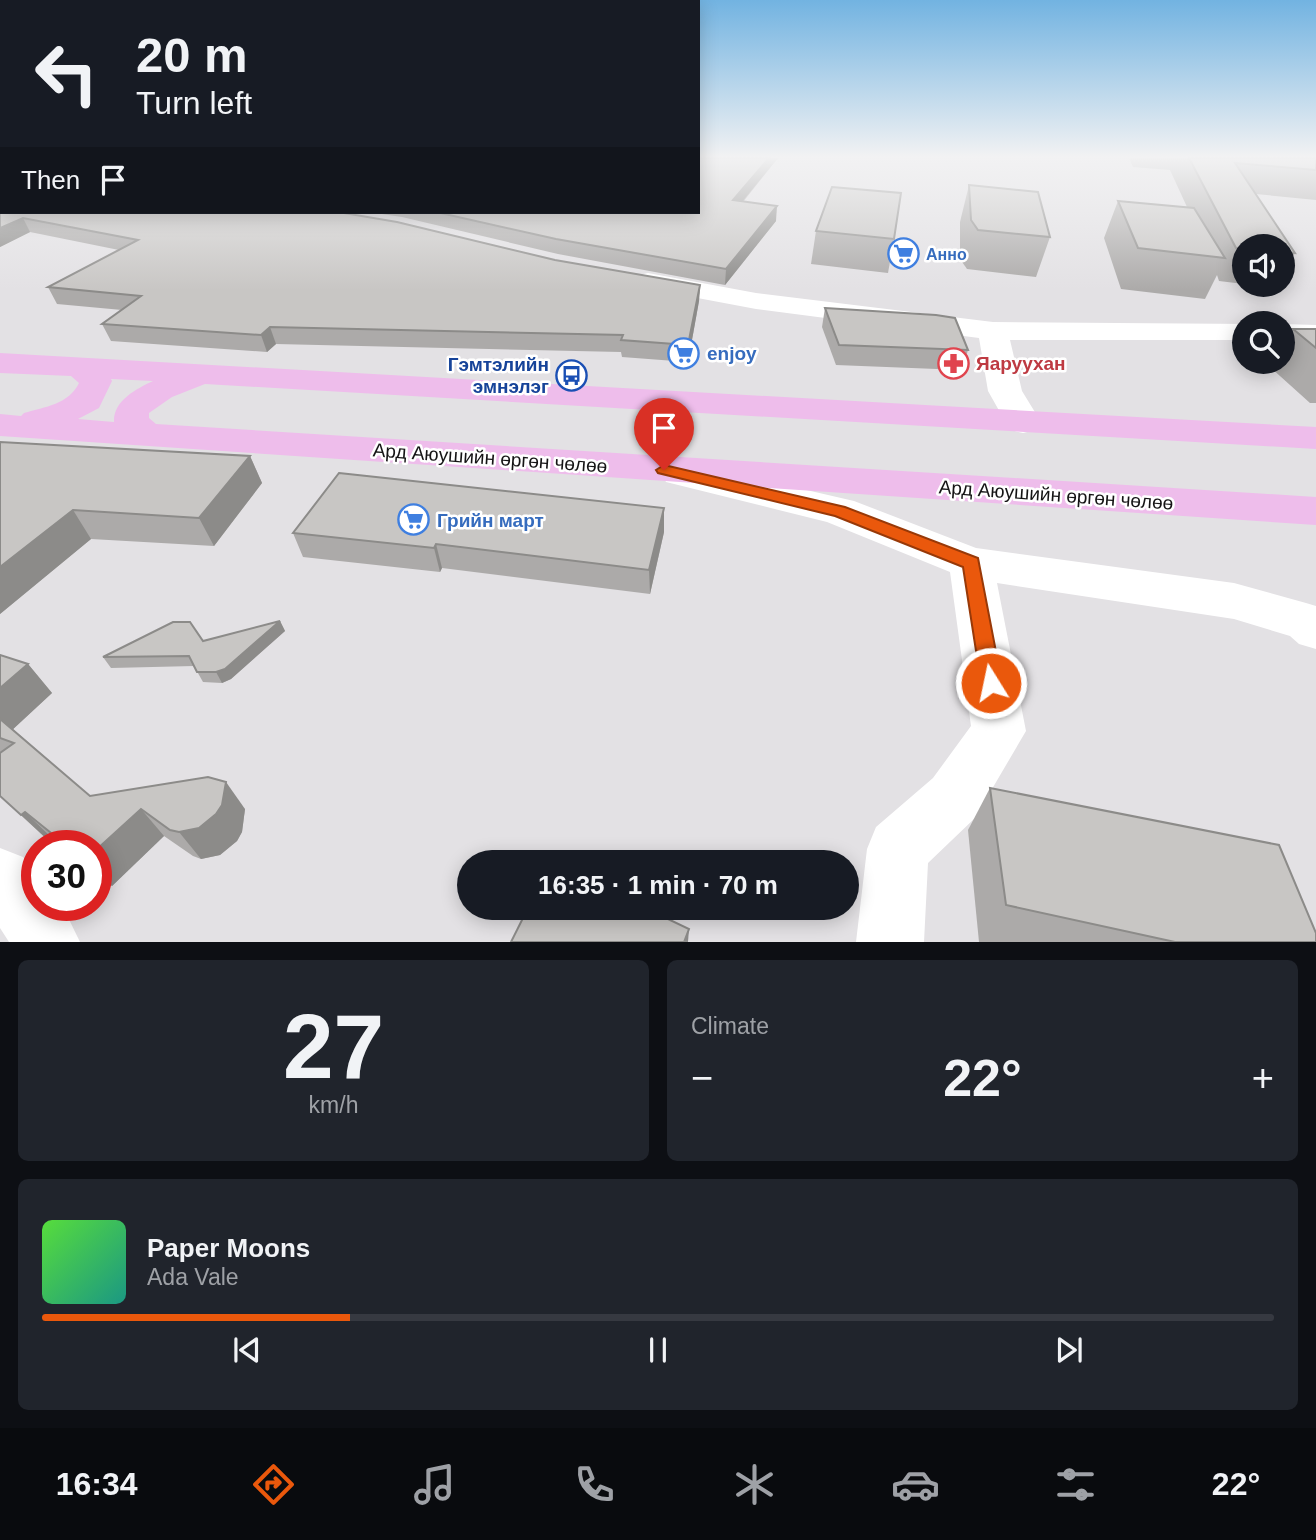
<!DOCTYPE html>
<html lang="en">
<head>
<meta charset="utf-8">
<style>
	:root { --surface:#171b24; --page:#20242c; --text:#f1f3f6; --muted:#9ea1a6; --line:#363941; --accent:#ea580c }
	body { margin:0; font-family:Arial,sans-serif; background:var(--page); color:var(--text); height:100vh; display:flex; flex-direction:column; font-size:26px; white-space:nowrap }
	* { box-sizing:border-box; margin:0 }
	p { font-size:23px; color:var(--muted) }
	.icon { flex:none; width:38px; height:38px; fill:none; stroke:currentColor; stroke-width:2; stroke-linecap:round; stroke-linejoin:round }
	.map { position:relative; height:942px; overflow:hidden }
	.side { display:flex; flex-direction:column; gap:18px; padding:18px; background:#0d0f14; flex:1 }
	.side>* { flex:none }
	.banner { position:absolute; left:0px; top:0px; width:700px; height:214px; box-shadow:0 4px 18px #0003; background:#171b24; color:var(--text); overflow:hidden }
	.controls { position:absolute; left:1232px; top:234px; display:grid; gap:14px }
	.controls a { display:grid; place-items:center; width:63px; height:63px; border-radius:50%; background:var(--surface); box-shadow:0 4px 18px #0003; font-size:35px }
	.speed { position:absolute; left:21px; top:830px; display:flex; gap:14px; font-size:35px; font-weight:700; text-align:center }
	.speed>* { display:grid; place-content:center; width:91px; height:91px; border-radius:50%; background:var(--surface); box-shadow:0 4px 18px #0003; line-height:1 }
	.speed .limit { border:10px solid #d22; background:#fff; color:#111 }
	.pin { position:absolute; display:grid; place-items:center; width:60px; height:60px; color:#fff; margin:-72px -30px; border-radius:50% 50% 50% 0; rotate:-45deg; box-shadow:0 0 7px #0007 }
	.pin .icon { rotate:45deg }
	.me { position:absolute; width:77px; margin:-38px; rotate:350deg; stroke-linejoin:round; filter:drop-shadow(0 0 5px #0008) }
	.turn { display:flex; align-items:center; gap:24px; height:147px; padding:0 21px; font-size:32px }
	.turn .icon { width:91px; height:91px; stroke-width:2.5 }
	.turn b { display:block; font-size:49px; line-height:60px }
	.then { display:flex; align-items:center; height:66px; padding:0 21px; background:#0003; gap:14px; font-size:26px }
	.big { font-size:52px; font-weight:700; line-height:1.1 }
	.side .widget { flex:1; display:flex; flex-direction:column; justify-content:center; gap:10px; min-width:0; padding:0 24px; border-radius:10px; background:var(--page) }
	.side .dial { align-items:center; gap:0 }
	.dial b { font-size:91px; line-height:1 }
	.song { display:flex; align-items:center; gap:21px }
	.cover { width:84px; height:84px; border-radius:10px; background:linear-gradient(135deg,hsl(110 70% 55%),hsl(170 70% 35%)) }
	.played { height:7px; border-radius:4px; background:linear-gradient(90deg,var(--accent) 25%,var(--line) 25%) }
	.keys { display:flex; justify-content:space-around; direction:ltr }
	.heat { display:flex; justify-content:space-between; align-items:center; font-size:38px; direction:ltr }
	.side .tiles { flex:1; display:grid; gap:18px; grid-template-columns:1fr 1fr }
	.widget:last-child { grid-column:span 2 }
	.trip { position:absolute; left:457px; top:850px; width:402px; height:70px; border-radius:35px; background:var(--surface); box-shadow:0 4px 18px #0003; font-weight:700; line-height:70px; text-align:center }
	.tab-bar { display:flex; height:112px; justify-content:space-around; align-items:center; background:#090b0e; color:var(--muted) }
	.tab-bar .icon { width:49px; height:49px }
	.tab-bar .active { color:var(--accent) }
	.tab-bar b { font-size:32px; color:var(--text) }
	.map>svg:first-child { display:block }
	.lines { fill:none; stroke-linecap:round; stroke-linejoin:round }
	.street { fill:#fff; fill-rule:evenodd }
	.primary { fill:#eebdeb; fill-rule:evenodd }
	.wall { fill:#acaaa9 }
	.shaded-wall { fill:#8c8b89 }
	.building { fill:#c8c6c4; stroke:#8c8b89; stroke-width:2 }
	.route { fill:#ea580c; stroke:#983908; stroke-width:2 }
	.labels { text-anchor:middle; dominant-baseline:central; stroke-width:5; stroke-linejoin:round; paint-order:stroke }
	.far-shop-label { font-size:16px; font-weight:bold; fill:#366cbe; stroke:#fff; text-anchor:start }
	.shop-label { font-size:19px; font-weight:bold; fill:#366cbe; stroke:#fff; text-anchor:start }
	.health-label { font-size:19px; font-weight:bold; fill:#be3a42; stroke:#fff; text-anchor:start }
	.transit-label { font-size:19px; font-weight:bold; fill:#164399; stroke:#fff; text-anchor:end }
	.street-label { font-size:19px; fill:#151415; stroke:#fff }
</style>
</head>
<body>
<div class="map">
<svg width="1316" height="942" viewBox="0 0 1316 942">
	<rect width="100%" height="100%" fill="#e3e1e4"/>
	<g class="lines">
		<g class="street">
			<polygon points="648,273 756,293 993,322 1251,324 1244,324 1244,340 1010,340 1022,391 1041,422 1036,430 1023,433 1010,430 988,391 979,338 756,309 639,287 635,281 639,275"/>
			<polygon points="1283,324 1316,325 1316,343 1283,342"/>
			<polygon points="680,461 854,501 976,548 1234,583 1306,603 1316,606 1316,649 1299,644 1290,636 1234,619 997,583 1026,731 975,818 928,863 924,942 856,942 867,849 876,827 933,778 971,726 950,572 827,522 666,482 661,473 666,464"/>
			<polygon points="0,848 23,857 37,872 37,905 62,905 80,942 9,942 0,928"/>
		</g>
		<path class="primary" d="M0,353L1316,427V449L205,384L172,397L149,413V418L156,424L1316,497V525L0,436V414L21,416L24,413C45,407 69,404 79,383L71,376L0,373ZM111,379L153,381C136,389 113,401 114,422L78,419L99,408L112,381Z"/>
	</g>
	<g class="wall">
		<polygon points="0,158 555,260 700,285 699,301 688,362 622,357 621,352 276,344 267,352 111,341 102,324 122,310 57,304 48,287 119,250 30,232 0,247"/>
		<polygon points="778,158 743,202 776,221 725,285 558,254 402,217 368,212 698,212"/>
		<polygon points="1129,158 1316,158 1316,200 1256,194 1295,253 1283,275 1283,247 1244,247 1244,284 1219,281 1217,275 1205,299 1121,289 1104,238 1118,201 1187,207 1170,170 1133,167"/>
		<polygon points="969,185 1050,237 1036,277 967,269 960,259 960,222"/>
		<polygon points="816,231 894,239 888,273 811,264"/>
		<polygon points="825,308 968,350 962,370 836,365 822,327"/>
		<polygon points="1293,329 1316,329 1316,403 1310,403 1270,367 1273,362 1283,362 1283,346"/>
		<polygon points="0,442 250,456 262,483 214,546 91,539 0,614"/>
		<polygon points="664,508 664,532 650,594 442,568 440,572 303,557 293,533"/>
		<polygon points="280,621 285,631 231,679 222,683 203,682 194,666 111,668 103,657 203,641"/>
		<polygon points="0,655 28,664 52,693 13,729 90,796 245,809 242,832 237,841 220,855 201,859 193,856 164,836 112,886 96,874 96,845 61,845 53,839 50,842 0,796"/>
		<polygon points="990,788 1316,942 979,942 968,830"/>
	</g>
	<g class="shaded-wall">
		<polygon points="769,158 778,158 732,214 733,200"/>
		<polygon points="777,206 776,221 725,285 726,269"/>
		<polygon points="23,218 30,232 0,247 0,228"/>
		<polygon points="700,285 699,301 688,362 688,345"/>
		<polygon points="270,327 276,344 267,352 261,335"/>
		<polygon points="250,456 262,483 214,546 199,518"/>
		<polygon points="664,508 664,532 650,594 649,570"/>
		<polygon points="73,510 91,539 0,614 0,567"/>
		<polygon points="436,544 442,568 440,572 434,548"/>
		<polygon points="280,621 285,631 231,679 222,683 216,672"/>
		<polygon points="28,664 52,693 10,732 0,722 0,688"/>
		<polygon points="226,782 245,809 242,832 237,841 220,855 201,859 179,832"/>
		<polygon points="141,809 164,836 112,886 96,872 96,850"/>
		<polygon points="25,812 53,839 50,842 21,815"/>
		<polygon points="689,929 688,942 684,942"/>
	</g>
	<g class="building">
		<polygon points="0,158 2,158 2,212 338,212 397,222 555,260 700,285 688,345 621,340 623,335 270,327 261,335 102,324 141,296 48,287 138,240 23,218 0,228"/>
		<polygon points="698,158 769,158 733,200 777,206 726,269 556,239 436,212 698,212"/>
		<polygon points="1189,158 1316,158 1316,170 1235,163 1295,253 1283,252 1283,247 1244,247 1244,249 1236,248"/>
		<polygon points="969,185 1038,192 1050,237 978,230 971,220"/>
		<polygon points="832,187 901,193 894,239 816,231"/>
		<polygon points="1118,201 1194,208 1225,258 1138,248"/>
		<polygon points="825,308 936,315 955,318 968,350 839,345"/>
		<polygon points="1293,329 1316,329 1316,348"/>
		<polygon points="0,442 250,456 199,518 73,510 0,567"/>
		<polygon points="339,473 664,508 649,570 436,544 434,548 293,533"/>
		<polygon points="280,621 225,669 216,672 197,672 189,656 103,657 173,622 190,622 203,641"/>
		<polygon points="0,655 28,664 0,688"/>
		<polygon points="0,719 90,796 208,777 226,782 222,805 216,814 199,828 179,832 170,830 141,809 96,850 96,845 66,845 25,812 21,815 0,796 0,753 14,743 0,738"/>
		<polygon points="990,788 1279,845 1316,933 1316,942 1175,942 1006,905"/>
		<polygon points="528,908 645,908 689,929 684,942 511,942"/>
	</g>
	<linearGradient id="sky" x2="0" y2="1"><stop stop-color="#72b3e1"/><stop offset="0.54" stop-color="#f2f2f3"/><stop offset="1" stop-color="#f2f2f3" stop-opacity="0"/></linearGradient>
	<rect width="1316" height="290" fill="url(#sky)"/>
	<polygon class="route" points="664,465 845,507 978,558 1002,683 999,689 991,692 984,689 981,683 963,567 835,516 658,473 656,470"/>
	<defs>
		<symbol id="supermarket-ring" viewBox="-11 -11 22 22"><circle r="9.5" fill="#fff" stroke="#3f7fe0" stroke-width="1.5"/><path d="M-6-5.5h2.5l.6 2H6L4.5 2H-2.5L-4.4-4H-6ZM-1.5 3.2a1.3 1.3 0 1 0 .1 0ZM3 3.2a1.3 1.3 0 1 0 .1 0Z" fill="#3f7fe0"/></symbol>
		<symbol id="pharmacy-ring" viewBox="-11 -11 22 22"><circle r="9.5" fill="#fff" stroke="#e0444e" stroke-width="1.5"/><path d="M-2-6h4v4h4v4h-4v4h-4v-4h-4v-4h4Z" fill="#e0444e"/></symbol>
		<symbol id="bus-ring" viewBox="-11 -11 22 22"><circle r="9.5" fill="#fff" stroke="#1a4fb4" stroke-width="1.5"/><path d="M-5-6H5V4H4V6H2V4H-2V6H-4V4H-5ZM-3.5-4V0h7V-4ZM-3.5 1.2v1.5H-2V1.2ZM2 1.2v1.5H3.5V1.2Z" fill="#1a4fb4"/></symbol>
	</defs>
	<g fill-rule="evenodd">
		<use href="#supermarket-ring" x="886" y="236" width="35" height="35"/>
		<use href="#supermarket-ring" x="666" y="336" width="35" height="35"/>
		<use href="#pharmacy-ring" x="936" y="346" width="35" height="35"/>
		<use href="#bus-ring" x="554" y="358" width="35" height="35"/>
		<use href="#supermarket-ring" x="396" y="502" width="35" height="35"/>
	</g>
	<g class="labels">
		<g class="far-shop-label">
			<text x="926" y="254">Анно</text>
		</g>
		<g class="shop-label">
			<text x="707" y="353">enjoy</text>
			<text x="437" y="520">Грийн март</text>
		</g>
		<g class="health-label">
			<text x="976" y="363">Яаруухан</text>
		</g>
		<g class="transit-label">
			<text x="549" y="364">Гэмтэлийн<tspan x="549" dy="22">эмнэлэг</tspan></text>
		</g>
		<g class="street-label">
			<text transform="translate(490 458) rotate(4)">Ард Аюушийн өргөн чөлөө</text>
			<text transform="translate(1056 495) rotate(4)">Ард Аюушийн өргөн чөлөө</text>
		</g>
	</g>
</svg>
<div class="controls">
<a><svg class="icon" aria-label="sound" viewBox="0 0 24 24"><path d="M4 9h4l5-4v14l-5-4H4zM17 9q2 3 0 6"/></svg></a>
<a><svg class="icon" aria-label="search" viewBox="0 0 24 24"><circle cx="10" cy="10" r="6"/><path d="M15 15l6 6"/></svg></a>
</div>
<div class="speed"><div class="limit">30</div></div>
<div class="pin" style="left:664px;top:470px;background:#d93025"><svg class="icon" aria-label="arrive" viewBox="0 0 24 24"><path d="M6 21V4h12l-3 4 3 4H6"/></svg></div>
<svg class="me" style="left:991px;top:683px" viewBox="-20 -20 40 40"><circle r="17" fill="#ea580c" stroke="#fff" stroke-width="3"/><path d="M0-11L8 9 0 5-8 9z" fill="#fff"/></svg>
<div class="trip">16:35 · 1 min · 70 m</div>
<div class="banner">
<div class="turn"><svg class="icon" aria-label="left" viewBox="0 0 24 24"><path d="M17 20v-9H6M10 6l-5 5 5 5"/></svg><div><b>20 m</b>Turn left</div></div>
<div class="then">Then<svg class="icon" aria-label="arrive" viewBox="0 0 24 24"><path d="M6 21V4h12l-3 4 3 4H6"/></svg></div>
</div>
</div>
<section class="side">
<div class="tiles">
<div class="widget dial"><b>27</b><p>km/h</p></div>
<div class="widget"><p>Climate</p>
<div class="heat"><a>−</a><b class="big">22°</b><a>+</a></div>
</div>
<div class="widget">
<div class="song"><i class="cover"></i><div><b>Paper Moons</b><p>Ada Vale</p></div></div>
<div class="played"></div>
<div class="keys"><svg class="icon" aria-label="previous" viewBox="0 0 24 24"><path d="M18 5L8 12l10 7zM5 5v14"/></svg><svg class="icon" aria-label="pause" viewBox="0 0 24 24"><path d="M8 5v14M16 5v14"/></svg><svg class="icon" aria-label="next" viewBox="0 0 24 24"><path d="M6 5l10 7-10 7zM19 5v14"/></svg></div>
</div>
</div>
</section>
<nav class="tab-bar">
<b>16:34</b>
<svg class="icon active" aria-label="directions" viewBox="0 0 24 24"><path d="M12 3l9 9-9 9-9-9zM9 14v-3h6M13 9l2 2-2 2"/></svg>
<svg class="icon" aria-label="music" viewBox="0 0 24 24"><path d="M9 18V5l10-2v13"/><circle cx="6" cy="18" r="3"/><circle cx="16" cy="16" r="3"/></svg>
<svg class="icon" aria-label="phone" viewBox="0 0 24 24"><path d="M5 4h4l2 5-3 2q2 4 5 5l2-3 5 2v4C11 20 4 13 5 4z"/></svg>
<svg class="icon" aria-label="climate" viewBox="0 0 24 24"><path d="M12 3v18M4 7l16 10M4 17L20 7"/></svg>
<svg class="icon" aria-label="car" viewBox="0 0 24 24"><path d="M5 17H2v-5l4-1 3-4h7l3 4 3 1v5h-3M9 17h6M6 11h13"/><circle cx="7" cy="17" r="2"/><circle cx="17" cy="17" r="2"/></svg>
<svg class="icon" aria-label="filters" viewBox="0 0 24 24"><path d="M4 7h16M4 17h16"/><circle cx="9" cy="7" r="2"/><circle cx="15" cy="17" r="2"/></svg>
<b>22°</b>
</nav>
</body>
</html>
